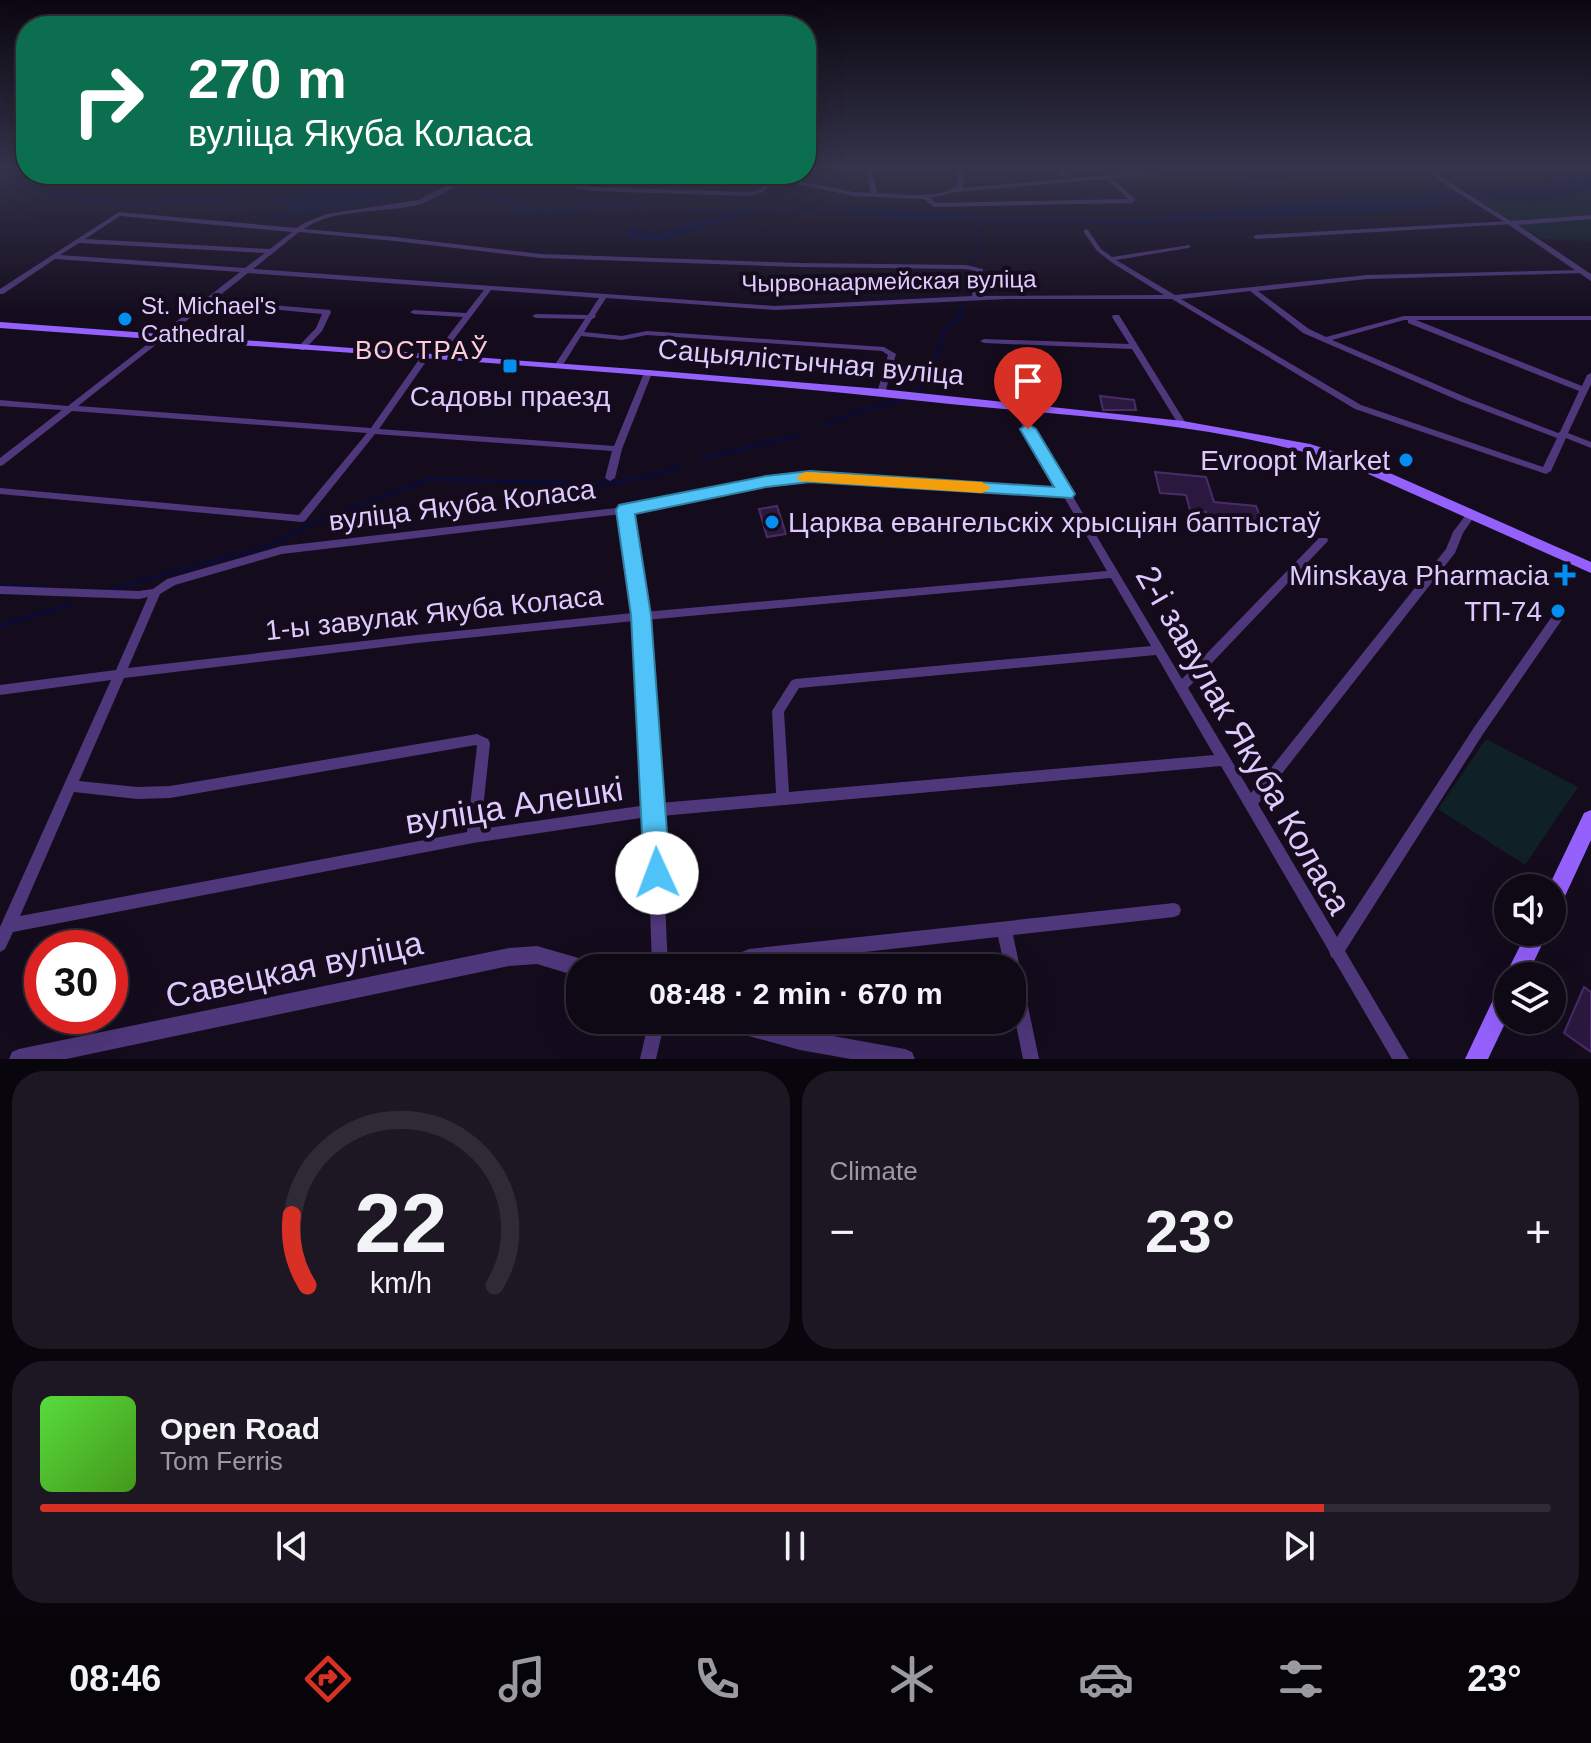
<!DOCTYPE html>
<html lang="en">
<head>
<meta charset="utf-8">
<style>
	:root { --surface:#0f0916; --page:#1d1723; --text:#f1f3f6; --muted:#9b9aa1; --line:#2f2a35; --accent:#d93025 }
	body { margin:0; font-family:Helvetica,sans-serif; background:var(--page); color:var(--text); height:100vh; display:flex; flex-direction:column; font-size:30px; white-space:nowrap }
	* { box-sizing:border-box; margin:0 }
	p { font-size:26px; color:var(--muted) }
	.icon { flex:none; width:44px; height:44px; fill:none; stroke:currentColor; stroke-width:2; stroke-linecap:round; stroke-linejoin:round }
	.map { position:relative; height:1059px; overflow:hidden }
	.side { display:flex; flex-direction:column; gap:12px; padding:12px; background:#08050c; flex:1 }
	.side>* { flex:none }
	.banner { position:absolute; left:16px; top:16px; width:800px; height:168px; border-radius:32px; box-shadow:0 8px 32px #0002,0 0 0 2px var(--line); background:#0b6e4f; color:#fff; overflow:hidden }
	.buttons { position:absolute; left:1494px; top:874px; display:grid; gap:16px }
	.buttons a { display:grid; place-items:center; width:72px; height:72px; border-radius:50%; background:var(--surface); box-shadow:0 8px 32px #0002,0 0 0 2px var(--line); font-size:40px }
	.speed { position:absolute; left:24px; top:930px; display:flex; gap:16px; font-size:40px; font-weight:700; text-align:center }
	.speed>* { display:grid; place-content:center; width:104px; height:104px; border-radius:50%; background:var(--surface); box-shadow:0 8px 32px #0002,0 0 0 2px var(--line); line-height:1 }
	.speed .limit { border:12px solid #d22; background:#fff; color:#111 }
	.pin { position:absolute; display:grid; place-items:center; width:68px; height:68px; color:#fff; margin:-82px -34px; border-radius:50% 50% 50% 0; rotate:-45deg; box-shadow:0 0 8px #0007 }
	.pin .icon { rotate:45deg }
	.me { position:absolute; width:88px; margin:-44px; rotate:358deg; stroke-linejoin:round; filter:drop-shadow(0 0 6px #0008) }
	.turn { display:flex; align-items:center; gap:28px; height:168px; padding:0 40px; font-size:36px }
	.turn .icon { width:104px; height:104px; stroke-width:2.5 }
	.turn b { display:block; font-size:56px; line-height:68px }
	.big { font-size:60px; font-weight:800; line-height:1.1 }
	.side .widget { flex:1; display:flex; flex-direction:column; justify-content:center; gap:12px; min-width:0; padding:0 28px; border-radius:32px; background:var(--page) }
	.side .dial { align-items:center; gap:0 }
	.dial svg { height:208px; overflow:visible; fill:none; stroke:var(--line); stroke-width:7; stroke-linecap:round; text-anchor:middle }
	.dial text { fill:var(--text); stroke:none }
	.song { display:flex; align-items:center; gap:24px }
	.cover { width:96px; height:96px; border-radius:12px; background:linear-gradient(135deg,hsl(110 70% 55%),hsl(100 70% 35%)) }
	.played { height:8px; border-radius:4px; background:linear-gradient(90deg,var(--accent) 85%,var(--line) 85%) }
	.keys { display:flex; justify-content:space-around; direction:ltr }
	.heat { display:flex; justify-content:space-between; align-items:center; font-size:44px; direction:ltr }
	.side .tiles { flex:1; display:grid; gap:12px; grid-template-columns:1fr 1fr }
	.widget:last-child { grid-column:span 2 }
	.trip { position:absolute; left:566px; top:954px; width:460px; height:80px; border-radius:32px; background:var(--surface); box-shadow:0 8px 32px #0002,0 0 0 2px var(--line); font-weight:800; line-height:80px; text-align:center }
	.tab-bar { display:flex; height:128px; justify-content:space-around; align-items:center; background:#060409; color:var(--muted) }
	.tab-bar .icon { width:56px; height:56px }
	.tab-bar .on { color:var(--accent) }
	.tab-bar b { font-size:36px; color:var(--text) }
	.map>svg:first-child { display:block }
	.green { fill:#0f2027 }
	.water { fill:#090c39 }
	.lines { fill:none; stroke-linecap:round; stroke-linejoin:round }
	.stream-far1 { stroke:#090c39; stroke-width:2 }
	.stream { stroke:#090c39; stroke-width:3 }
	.river { fill:#090c39; fill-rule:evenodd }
	.building { fill:#2b183e; stroke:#4a2b69; stroke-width:2 }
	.pedestrian { stroke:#4f377b; stroke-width:4 }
	.minor { fill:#4f377b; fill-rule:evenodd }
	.tertiary { fill:#4f377b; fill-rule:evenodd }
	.secondary { fill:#9561fd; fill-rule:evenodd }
	.route { fill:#4fc3f7; stroke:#337fa1; stroke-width:2 }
	.slow { fill:#f59e0b }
	.poi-dot { fill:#048eef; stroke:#140c1d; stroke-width:3 }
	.labels { text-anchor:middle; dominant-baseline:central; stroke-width:8; stroke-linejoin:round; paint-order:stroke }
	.far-street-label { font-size:24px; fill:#dfc9fe; stroke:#140c1d }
	.far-poi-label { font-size:24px; fill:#dfc9fe; stroke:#140c1d; text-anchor:start }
	.far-neighbourhood-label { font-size:26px; letter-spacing:2px; fill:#fecbdb; stroke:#140c1d }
	.street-label { font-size:28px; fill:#dfc9fe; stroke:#140c1d }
	.poi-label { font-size:28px; fill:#dfc9fe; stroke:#140c1d; text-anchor:end }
	.near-street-label { font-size:34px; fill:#dfc9fe; stroke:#140c1d }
</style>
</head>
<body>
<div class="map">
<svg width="1591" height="1059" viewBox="0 0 1591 1059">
	<rect width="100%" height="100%" fill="#140c1d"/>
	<g class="green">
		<polygon points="1285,168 1307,181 1249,186 1229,173"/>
		<path d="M1591,187V241L1543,239L1474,199C1511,199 1559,207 1591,187Z"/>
		<polygon points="1486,739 1578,787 1525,865 1438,809"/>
	</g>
	<path class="water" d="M6,167H19L20,175L55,191L125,199L161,196L291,199L342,174H400L499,194L530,208L550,211L606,202L668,209L778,210L844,206L983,216L1124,221L1348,196L1463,192L1544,184L1574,176L1591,175V190L1558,197L1475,198L1414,210L1142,224L890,219L842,210L749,213L659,241L634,240L625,236L630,226L655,234L729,213L604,207L554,215H506L502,213L518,210L467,190L436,186L397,197L298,216L276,218L249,212L286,214L297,210C265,192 212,204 177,206C123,209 56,205 8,179Z"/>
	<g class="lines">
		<g class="stream-far1">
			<polyline points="1519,197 1533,205"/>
			<polyline points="973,265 982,245 977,235 978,220"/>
			<polyline points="966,293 971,270"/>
			<polyline points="961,311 962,305"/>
		</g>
		<g class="stream">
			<polyline points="918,392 934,365 944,331 960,317 961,309"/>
			<polyline points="824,425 869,408 900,401"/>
			<polyline points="702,458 797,436"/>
			<polyline points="0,585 45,587"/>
			<polyline points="111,589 269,546 311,524 429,479 604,484 657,475 680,467"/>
			<polyline points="0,626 70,604"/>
		</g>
		<g class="river">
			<polygon points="283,174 300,174 197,203 192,200"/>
			<polygon points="429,174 444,174 412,186 407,183"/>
		</g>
	</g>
	<g class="building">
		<polygon points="1100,396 1134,400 1136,410 1103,410"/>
		<polygon points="1155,472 1206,477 1214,502 1256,506 1264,528 1245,527 1243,519 1226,517 1228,525 1209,523 1206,512 1190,510 1186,495 1160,493"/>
		<polygon points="777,506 786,534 767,537 759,509"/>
		<polygon points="1584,987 1591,992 1591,1052 1564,1033"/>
	</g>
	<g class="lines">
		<polyline class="pedestrian" points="1451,186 1510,223"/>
		<g class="minor">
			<path d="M865,167H871L877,193C901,194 939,200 958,185L956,167H962L964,185L962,188L1203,167H1230L1112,178L1135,199V201L1131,203L934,207L924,199L854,196L778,180L761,193L747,196L592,191L576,188L556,174H563L580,185L592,187L747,192L757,191L772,179L754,174H765L854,192L871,193ZM1106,179L1129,199L936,203L930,198L956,192Z"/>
			<polygon points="1055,167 1061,167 1068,177 1067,178 1063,178"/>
			<polygon points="1421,167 1428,167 1454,186 1449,187"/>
			<path d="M470,174H477C465,182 434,199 421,204C386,214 333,207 304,229L395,237L541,254L799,263L966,265L983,269L979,296L1164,295L1114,264L1097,251L1083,231L1086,229L1088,230L1101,249L1112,257L1190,245V247L1188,248L1116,260L1175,295L1367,275L1581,270L1584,272L1583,273L1367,279L1258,291L1309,329L1326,337L1404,316H1591V320H1416L1582,386L1587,375L1591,373V384L1568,433L1591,442V448L1566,438L1551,471L1546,474L1355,409L1172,299H1006L775,310L606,298L595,315L596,317L592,319L584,332L622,336L647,331L884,347L896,354L885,393L881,396L877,393L888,355L882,351L647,335L622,340L581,336L561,368H555L554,366L585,319L536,318L532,316L536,314L588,315L599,298L491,290L439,359H436L432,357L463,317L414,314L410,312L414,310L466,313L484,290L248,273L214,300L330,310L331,312L322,331L304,350H301L297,348L316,328L322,314L209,303L78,406L371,428L423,354H426L430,356L379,429L614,446L644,373L645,371H651L652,373L622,449L615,478L610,481L605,478L612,451L375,434L305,521L302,522L0,494V488L299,515L367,433L72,411L3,465L0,466V458L62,410L0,406V400L68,406L240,272L55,259L3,294H0V289L119,212L297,228L304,223L327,214L418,200ZM120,216L292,232L270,249L85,239ZM299,232L395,241L541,258L799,267L966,269L976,271L972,296L775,306L253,269ZM79,243L265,253L245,268L60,255ZM1250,291L1303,333L1462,402L1557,438L1543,467L1361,405L1181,299ZM1404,320H1408V323L1579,391L1560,432L1558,433L1468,398L1332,340Z"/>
			<polygon points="1510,221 1512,222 1512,224 1256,239 1253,237 1256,235"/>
			<polygon points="1113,315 1119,315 1187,425 1186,427 1180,427 1132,349 984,343 980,341 984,339 1129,344 1112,317"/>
			<path d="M1016,405L1020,408L1182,679L1319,538H1327L1328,540L1327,542L1188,688L1251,793L1446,549L1453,532L1468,512H1474L1476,514L1463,533L1455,553L1258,804L1337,937L1475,726L1553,615H1561L1563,618L1561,621L1483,734L1345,951L1409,1059H1392L1333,958L1331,957L1329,951L1221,766L661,816L668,968H652L647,817L473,843L13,932L5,949L0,952V927L111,680L0,695V685L116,670L148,597L139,599L0,594V586L139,591L153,589L167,579L282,546L625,507L788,475L861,476L1060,490L1012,408ZM788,481L861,482L1064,497L1107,571L644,612L630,512ZM621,514L633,613L417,635L128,668L160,594L175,585L282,554ZM1111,578L1151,646L795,679L791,681L772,711L776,793L660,803L645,620ZM634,621L647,805L481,829L490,743L488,739L477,734L170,786L137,787L79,781L124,678L417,643ZM1156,655L1214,755L789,792L784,712L799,688ZM476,745L477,746L467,832L20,916L74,792L137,799L170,798Z"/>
			<polygon points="1174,903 1179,905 1181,910 1179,915 1174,917 1013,935 1039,1059 1023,1059 1012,1005 1012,968 1005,968 998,937 749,965 740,968 713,968 716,963 749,949"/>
			<polygon points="649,1020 665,1020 656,1059 640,1059"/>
		</g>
		<g class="tertiary">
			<polygon points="1591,215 1591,219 1518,225 1591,274 1591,281 1506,223 1510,221"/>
			<polygon points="537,946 582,959 588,962 591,968 580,968 580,977 537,964 509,966 66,1059 9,1059 12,1052 19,1049 509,948"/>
			<polygon points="717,1020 762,1020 800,1030 905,1049 912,1052 915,1059 851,1059 800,1050 727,1030 720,1027"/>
		</g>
		<g class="secondary">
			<path d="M0,322L648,370L881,389L1183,421L1310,444L1358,459L1591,562V573L1348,465C1219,422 1067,416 931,402C622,369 310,351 0,328Z"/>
			<polygon points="1591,810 1591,840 1559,909 1552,912 1552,888 1548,888 1584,813"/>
			<polygon points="1527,932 1548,932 1527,976 1508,976 1508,1017 1488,1059 1465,1059 1500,985 1508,982 1505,976"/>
		</g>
	</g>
	<linearGradient id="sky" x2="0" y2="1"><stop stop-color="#0b0710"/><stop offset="0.53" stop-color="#34344c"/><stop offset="1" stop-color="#34344c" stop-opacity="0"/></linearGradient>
	<rect width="1591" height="316" fill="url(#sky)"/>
	<polygon class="route" points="1028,424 1036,429 1075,494 1072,498 810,482 766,487 635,514 651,615 670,873 666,882 657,886 648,882 644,873 631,615 616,510 619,505 766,476 810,471 1054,487 1020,429"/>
	<polygon class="slow" points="805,472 982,482 991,488 982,493 799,481 797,477"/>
	<g class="poi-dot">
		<circle cx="125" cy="319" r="8"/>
		<rect x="502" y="358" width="16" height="16" rx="4"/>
		<circle cx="1406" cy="460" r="8"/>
		<circle cx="772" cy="522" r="8"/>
		<path d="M1561 563h8v8h8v8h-8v8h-8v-8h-8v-8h8z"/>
		<circle cx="1558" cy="611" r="8"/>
	</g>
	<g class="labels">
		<g class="far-street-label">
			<text transform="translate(889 281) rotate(-1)">Чырвонаармейская вуліца</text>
		</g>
		<g class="far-poi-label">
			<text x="141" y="305">St. Michael's<tspan x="141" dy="28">Cathedral</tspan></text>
		</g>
		<g class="far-neighbourhood-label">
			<text x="422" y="350">ВОСТРАЎ</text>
		</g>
		<g class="street-label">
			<text transform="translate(811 362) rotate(5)">Сацыялістычная вуліца</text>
			<text transform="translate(462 505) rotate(-7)">вуліца Якуба Коласа</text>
			<text transform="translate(434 613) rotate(-6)">1-ы завулак Якуба Коласа</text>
		</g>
		<g class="poi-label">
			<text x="510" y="396" text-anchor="middle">Садовы праезд</text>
			<text x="1390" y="460">Evroopt Market</text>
			<text x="788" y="522" text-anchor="start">Царква евангельскіх хрысціян баптыстаў</text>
			<text x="1549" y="575">Minskaya Pharmacia</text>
			<text x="1542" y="611">ТП-74</text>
		</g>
		<g class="near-street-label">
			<text transform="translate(1244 740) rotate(60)">2-і завулак Якуба Коласа</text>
			<text transform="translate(514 805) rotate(-9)">вуліца Алешкі</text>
			<text transform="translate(294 969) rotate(-12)">Савецкая вуліца</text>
		</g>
	</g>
</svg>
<div class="buttons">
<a><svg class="icon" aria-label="sound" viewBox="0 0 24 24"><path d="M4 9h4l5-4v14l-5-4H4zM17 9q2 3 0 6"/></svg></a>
<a><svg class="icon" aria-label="layers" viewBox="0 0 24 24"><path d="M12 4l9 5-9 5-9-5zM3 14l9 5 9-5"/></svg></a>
</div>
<div class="speed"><div class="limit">30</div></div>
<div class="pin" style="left:1028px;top:429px;background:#d93025"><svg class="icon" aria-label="arrive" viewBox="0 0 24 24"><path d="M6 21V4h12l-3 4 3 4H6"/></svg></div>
<svg class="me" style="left:657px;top:873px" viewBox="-20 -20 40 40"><circle r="19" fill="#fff"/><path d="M0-13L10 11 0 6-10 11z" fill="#4fc3f7"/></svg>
<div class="trip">08:48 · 2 min · 670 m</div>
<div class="banner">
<div class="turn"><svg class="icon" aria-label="right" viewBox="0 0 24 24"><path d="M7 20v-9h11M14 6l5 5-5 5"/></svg><div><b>270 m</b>вуліца Якуба Коласа</div></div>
</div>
</div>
<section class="side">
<div class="tiles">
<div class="widget dial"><svg viewBox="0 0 100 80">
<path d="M14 69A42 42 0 1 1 86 69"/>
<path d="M14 69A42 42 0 0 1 8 42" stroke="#d93025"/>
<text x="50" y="56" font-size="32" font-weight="700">22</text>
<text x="50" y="72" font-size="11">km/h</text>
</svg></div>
<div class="widget"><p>Climate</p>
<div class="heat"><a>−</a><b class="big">23°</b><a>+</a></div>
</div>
<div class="widget">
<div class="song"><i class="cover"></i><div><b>Open Road</b><p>Tom Ferris</p></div></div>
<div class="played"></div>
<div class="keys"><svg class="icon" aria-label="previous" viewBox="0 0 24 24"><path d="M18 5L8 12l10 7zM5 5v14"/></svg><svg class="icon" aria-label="pause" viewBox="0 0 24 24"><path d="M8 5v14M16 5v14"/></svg><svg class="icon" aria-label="next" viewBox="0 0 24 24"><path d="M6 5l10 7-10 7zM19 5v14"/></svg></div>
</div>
</div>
</section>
<nav class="tab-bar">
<b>08:46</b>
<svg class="icon on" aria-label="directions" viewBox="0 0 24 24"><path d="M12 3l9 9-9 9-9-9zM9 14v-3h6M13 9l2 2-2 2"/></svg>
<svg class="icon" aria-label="music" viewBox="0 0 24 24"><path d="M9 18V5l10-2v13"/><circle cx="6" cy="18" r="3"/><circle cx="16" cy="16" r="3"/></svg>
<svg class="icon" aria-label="phone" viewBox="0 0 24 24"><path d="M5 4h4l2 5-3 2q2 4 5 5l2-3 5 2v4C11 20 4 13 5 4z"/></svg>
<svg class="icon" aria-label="climate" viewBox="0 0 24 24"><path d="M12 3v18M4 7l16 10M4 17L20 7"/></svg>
<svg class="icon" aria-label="car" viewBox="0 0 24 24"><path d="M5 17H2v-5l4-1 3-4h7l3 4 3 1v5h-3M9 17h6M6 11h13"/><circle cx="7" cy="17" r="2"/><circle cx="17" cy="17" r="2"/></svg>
<svg class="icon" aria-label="filters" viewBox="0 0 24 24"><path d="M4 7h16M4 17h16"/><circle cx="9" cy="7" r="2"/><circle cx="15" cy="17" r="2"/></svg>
<b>23°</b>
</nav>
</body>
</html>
